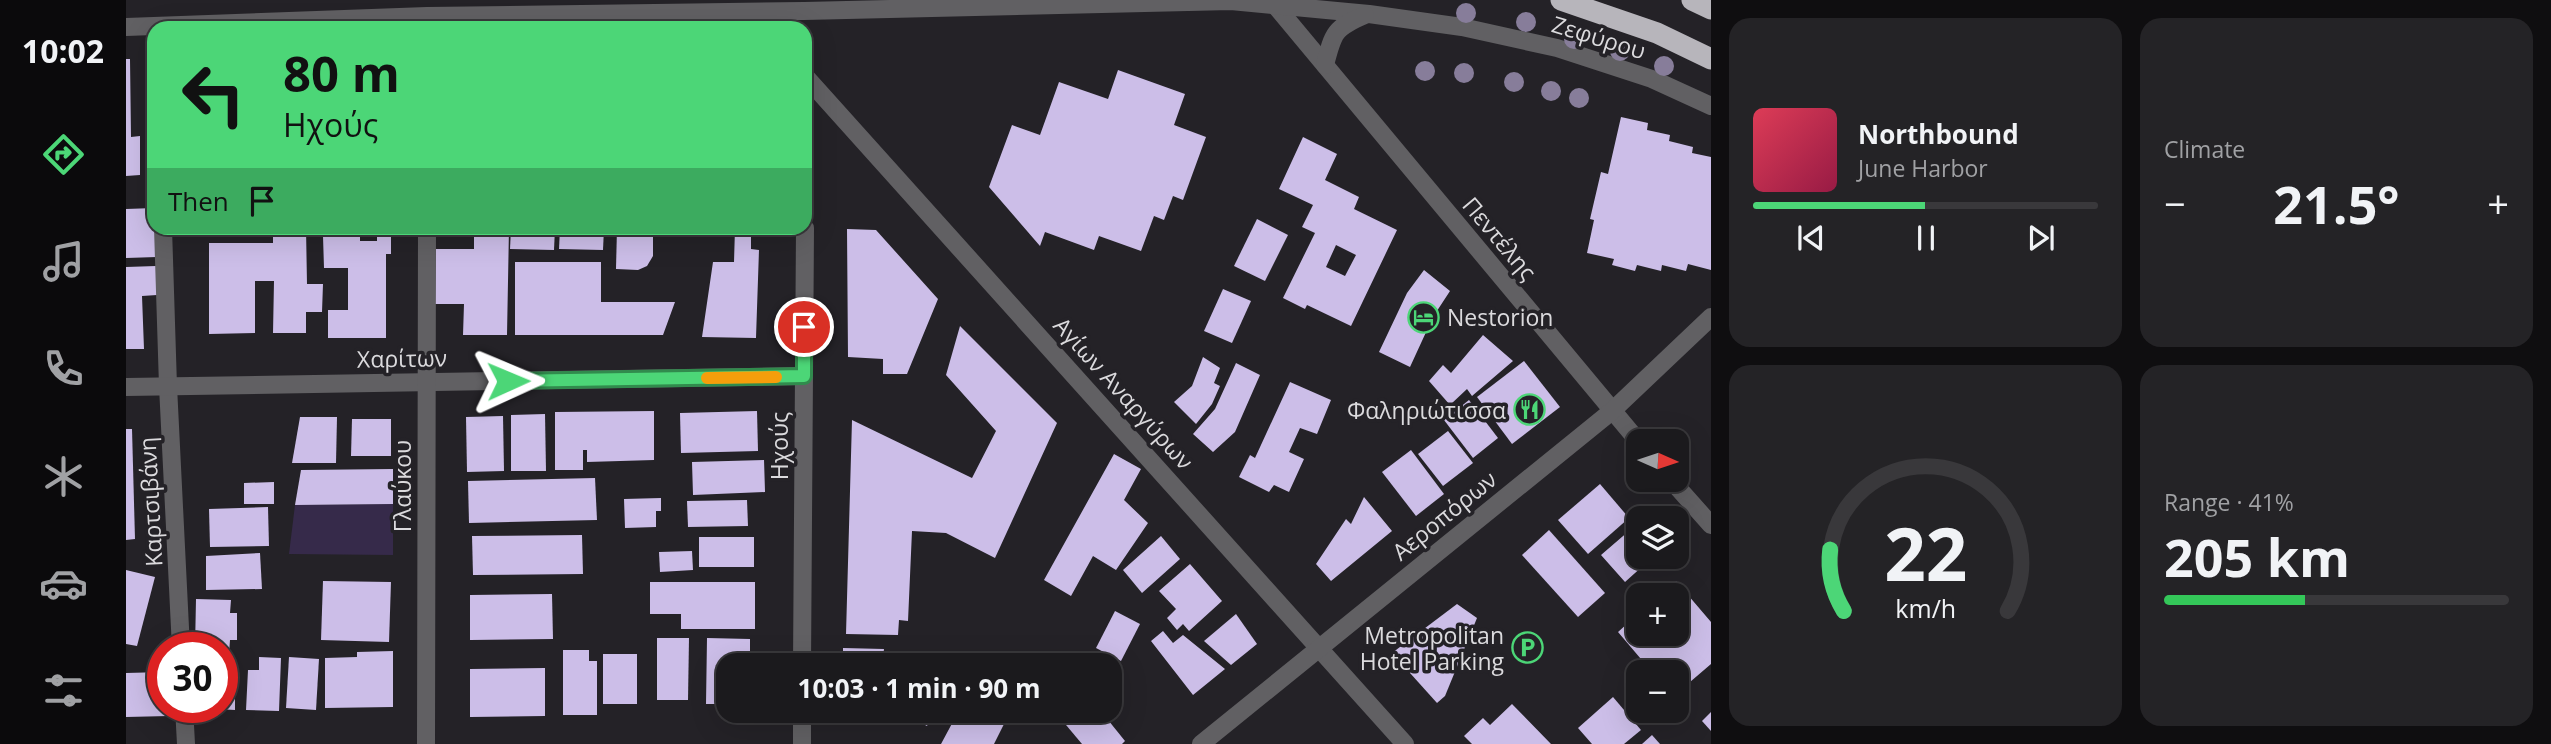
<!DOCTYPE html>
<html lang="en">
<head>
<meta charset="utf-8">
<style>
	:root { --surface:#1b1a1d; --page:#242326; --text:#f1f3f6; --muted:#a0a1a4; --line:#39383b; --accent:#4cd677 }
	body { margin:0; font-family:"Open Sans",sans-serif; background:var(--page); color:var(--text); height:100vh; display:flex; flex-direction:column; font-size:26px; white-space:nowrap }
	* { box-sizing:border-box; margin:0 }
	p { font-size:23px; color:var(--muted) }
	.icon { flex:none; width:38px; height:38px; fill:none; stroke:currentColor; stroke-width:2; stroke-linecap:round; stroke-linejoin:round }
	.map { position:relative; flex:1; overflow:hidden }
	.panel { display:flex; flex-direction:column; gap:18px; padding:18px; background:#0f0e10; width:840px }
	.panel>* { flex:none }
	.hud { position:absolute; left:21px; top:21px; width:665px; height:214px; border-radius:21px; box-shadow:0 7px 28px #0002,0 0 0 2px var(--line); background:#4cd677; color:#111; overflow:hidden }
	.needle { width:46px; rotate:93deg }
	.controls { position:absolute; left:1500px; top:429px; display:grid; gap:14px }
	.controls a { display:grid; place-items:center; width:63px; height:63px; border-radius:14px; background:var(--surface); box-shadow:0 7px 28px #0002,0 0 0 2px var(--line); font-size:35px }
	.speed { position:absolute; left:21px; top:632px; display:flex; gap:14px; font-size:35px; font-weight:700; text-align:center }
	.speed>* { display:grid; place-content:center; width:91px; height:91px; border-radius:50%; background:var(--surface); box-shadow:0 7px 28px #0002,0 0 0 2px var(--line); line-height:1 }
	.speed .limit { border:10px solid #d22; background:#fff; color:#111 }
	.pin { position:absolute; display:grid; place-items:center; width:60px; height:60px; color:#fff; margin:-30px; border:4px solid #fff; border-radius:50%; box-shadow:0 2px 7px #0007 }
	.me { position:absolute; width:77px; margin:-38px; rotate:89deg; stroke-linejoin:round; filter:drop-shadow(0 0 5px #0008) }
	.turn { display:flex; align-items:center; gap:24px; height:147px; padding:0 21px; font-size:32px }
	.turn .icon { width:91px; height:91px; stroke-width:2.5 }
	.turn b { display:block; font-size:49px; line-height:60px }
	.then { display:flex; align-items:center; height:66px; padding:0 21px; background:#0003; gap:14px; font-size:26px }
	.big { font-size:52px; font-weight:700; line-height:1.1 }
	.panel .widget { flex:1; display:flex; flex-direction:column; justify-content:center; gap:10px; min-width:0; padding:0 24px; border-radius:21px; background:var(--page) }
	.panel .dial { align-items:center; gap:0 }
	.dial svg { height:182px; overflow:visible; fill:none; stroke:var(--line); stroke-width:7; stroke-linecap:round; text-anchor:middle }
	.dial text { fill:var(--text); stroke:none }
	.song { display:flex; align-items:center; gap:21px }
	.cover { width:84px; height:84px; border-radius:10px; background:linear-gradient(135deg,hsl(350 70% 55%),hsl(340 70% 35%)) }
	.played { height:7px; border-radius:4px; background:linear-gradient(90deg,var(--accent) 50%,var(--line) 50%) }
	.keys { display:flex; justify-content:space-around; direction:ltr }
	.heat { display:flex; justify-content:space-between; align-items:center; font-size:38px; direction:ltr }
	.charge { height:10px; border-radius:5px; background:linear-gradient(90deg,#34c759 41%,var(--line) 0) }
	.panel .tiles { flex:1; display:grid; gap:18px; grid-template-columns:repeat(2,1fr) }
	.trip { position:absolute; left:590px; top:653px; width:406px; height:70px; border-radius:21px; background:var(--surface); box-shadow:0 7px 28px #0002,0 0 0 2px var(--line); font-weight:700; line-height:70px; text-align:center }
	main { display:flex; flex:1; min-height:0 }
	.tab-bar { display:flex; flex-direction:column; width:126px; justify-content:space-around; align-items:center; background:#0b0a0c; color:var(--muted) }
	.tab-bar .icon { width:49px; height:49px }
	.tab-bar .current { color:var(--accent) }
	.tab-bar b { font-size:32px; color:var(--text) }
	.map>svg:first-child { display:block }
	.green { fill:#362a4a }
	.building { fill:#ccbee8; fill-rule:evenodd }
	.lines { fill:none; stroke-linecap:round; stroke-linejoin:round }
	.street { stroke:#616063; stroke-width:18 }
	.highway { stroke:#b7b5bb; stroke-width:21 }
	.tree { fill:#877d9a }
	.route-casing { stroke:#318b4d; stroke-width:18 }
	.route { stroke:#4cd677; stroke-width:12 }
	.slow { stroke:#f59e0b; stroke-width:12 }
	.labels { text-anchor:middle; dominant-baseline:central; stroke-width:7; stroke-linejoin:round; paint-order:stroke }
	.street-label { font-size:23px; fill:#dbdadd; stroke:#242227 }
	.poi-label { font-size:23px; fill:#dbdadd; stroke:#242227; text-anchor:end }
</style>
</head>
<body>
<main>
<nav class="tab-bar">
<b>10:02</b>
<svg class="icon current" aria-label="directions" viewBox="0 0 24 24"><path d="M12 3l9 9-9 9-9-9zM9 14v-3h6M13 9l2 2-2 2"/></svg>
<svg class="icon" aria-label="music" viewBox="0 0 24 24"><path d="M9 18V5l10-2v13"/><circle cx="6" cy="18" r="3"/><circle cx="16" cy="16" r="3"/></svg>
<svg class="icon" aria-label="phone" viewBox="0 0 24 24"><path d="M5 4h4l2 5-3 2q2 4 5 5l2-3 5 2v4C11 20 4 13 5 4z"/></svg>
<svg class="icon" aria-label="climate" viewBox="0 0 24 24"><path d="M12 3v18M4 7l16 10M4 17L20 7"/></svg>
<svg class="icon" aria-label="car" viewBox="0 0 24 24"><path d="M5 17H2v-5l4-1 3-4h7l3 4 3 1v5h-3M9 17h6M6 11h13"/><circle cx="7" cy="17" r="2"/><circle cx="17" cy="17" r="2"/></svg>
<svg class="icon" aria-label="filters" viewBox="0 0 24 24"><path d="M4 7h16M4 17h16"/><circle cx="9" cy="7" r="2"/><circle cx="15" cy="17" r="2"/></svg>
</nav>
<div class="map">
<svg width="1585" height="744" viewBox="0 0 1585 744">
	<rect width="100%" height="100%" fill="#242227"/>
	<polygon class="green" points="267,504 267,555 163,554 169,505"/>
	<g class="building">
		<polygon points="0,59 4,59 5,137 14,136 14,175 0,176"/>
		<polygon points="992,70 1059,94 1048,125 1080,137 1057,200 1047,196 1038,220 1028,216 1015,251 973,236 968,250 919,232 914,246 863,187 886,125 914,135 933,82 982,99"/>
		<polygon points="1495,117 1522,123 1521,130 1544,135 1543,141 1567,147 1566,153 1585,157 1585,270 1562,264 1560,271 1536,265 1535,271 1511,265 1509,271 1486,265 1488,259 1461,253 1468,220 1464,219 1475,172 1482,174"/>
		<path d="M1177,137L1211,154L1199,180L1233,197L1228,209L1271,230L1225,326L1181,305L1179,309L1157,298L1189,233L1176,227L1187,205L1153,189ZM1210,245L1230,255L1219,276L1200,267Z"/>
		<polygon points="28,208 31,257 0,258 0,209"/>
		<polygon points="1131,219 1162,235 1139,281 1108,266"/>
		<polygon points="147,228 180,228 181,284 197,284 196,312 180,312 180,333 147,333 148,281 129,281 129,333 83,334 83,243 147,243"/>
		<polygon points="348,228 383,228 381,335 337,335 338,304 309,304 310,249 348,249"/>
		<polygon points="385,228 429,228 428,250 384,249"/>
		<polygon points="434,228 478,228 477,250 433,249"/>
		<polygon points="491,228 527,228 527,256 521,266 512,270 490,269"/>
		<polygon points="609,228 625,228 625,249 633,250 630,338 576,337 587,262 608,262"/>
		<polygon points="721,229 750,230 812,299 781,374 757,374 757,359 722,357"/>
		<polygon points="251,232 265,232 265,254 260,254 260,338 202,338 202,310 222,310 222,268 198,268 197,236 234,235 234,241 251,241"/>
		<polygon points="389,262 475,262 475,302 549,302 537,335 389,335"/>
		<polygon points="30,266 31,295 16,296 18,349 0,349 0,267"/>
		<polygon points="1298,270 1324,291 1307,317 1284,367 1253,352 1281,293"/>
		<polygon points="1097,289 1125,301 1106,343 1078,331"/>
		<polygon points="834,326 931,423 869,558 820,533 786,531 782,621 773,620 772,635 720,634 726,420 846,478 870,431 820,375"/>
		<polygon points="1357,335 1387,361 1346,396 1341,389 1324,405 1303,381 1317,365 1325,373"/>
		<polygon points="1077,357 1094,368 1088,383 1094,386 1086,404 1070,424 1048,402 1066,386"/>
		<polygon points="1398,361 1434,407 1386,444 1351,397"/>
		<polygon points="1110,363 1134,375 1109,432 1087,452 1067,434 1089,409"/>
		<polygon points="1164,382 1205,400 1191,434 1174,428 1163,452 1178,459 1163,492 1148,485 1143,492 1113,477 1124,455 1129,458"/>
		<polygon points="1343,400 1372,438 1347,458 1318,420"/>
		<polygon points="528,411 528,460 461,462 461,450 457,450 457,470 429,470 429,412"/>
		<polygon points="631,411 632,451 555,453 554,413"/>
		<polygon points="419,414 420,471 385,471 385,415"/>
		<polygon points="377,416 378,471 341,472 340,417"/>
		<polygon points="174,417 211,417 210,463 166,463"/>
		<polygon points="226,419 265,419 265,456 225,456"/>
		<polygon points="0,429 6,429 9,539 0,540"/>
		<polygon points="1322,431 1347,463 1317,486 1292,454"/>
		<polygon points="1285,450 1318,494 1290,516 1256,472"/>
		<polygon points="988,454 1015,469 998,500 1022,523 990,570 967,556 945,596 918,580"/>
		<polygon points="638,460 639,492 567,495 566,462"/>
		<polygon points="267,469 267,504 169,505 175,470"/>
		<polygon points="469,478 471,520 343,523 342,481"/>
		<polygon points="148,482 148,504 118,504 118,483"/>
		<polygon points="1474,484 1503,518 1462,554 1432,520"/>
		<polygon points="1238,497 1266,531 1205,581 1190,564 1220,519 1225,524"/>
		<polygon points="535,498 535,511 530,511 530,527 499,528 498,499"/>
		<polygon points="621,500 622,526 562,527 561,501"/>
		<polygon points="142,507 143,546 84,547 83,509"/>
		<polygon points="1511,524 1512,556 1528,556 1499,582 1475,555"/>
		<polygon points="1423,530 1479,593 1452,617 1396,555"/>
		<polygon points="456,535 457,574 347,575 346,536"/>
		<polygon points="1035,536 1054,559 1016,593 997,570"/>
		<rect x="573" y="537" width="55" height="30"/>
		<polygon points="566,551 567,570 534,572 533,552"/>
		<polygon points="134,553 136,589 80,590 80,556"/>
		<polygon points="1064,564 1096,601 1063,631 1057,624 1051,630 1041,618 1050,609 1033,591"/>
		<polygon points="0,570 29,577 11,646 0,644"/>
		<polygon points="197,581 265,582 263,642 195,640"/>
		<polygon points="1550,581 1585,622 1585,664 1550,694 1550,672 1526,672 1492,632 1512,614 1512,634 1550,634 1550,595 1534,595"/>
		<polygon points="524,582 629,582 629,629 555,629 555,614 524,614"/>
		<polygon points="426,594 427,639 344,640 344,595"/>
		<polygon points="70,599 105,600 104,613 111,613 111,640 104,640 103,654 96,654 96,648 69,648"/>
		<polygon points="1331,604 1351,618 1319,696 1311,703 1266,653"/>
		<polygon points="989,611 1014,624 995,661 970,648"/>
		<polygon points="1110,614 1131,644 1105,665 1078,641"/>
		<polygon points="1037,631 1047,643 1057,635 1099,669 1067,695 1025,641"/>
		<polygon points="531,638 563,638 562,700 531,700"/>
		<polygon points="581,638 624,639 624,665 602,665 602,704 580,704"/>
		<polygon points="717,648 758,649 757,657 771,657 769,665 717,665"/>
		<polygon points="437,650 463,650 463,661 471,661 471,715 437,715"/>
		<polygon points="267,651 267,707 199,708 199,658 231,657 231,652"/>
		<rect x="477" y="654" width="34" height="50"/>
		<polygon points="133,657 155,658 153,711 120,710 122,670 133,670"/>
		<polygon points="163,657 193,659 190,710 160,708"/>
		<polygon points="96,663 109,663 109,710 91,709 91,707 96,707"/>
		<polygon points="419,668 419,716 344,717 344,669"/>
		<polygon points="37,672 37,707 43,707 43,716 0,717 0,673"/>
		<polygon points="1487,697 1515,730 1498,744 1466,744 1452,728"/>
		<polygon points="1386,704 1425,744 1346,744 1338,736 1357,718 1364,725"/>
		<polygon points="770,710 808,710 801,726"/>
		<polygon points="848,710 879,722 868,744 815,744 830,716 842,722"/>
		<polygon points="945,710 974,710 999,741 996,744 956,744 935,719"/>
		<polygon points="1585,712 1585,731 1576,721"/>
		<polygon points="1526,735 1534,744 1516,744"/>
	</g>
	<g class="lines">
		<g class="street">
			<polyline points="1148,4 1512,441"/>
			<polyline points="0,27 301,16 678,11 1105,1 1243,14 1336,27 1431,48 1526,79 1585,106"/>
			<path d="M1199,65C1207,33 1208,28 1239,15"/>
			<polyline points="679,76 1279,744"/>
			<polyline points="37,228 42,386 55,648"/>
			<polyline points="0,387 678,376"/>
			<polyline points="1545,480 1585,525"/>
			<polyline points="676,665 679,228"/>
			<polyline points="58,707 60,744"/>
			<polyline points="300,744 301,228"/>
			<polyline points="676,744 676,710"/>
			<polyline points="1075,744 1486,411 1585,317"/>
		</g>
		<g class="highway">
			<polyline points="1435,0 1531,33 1585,59"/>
			<polyline points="1566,0 1585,9"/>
		</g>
	</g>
	<g class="tree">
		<circle cx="1340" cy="13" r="10"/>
		<circle cx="1400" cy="22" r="10"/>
		<circle cx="1448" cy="39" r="10"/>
		<circle cx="1494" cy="51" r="10"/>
		<circle cx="1538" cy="66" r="10"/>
		<circle cx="1299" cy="71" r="10"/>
		<circle cx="1338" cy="73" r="10"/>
		<circle cx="1388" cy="82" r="10"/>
		<circle cx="1425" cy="91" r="10"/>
		<circle cx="1453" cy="98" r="10"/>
	</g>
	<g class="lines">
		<defs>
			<polyline id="route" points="382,381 678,376 678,327"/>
		</defs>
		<use href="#route" class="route-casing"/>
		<use href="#route" class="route"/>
		<polyline class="slow" points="581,378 650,377"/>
	</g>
	<defs>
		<symbol id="hotel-ring" viewBox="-11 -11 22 22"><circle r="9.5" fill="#242227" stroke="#4cd677" stroke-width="1.5"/><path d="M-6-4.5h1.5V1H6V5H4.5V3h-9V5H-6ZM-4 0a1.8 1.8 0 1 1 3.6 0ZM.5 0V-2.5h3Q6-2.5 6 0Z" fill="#4cd677"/></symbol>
		<symbol id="restaurant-ring" viewBox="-11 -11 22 22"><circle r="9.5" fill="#242227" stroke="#4cd677" stroke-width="1.5"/><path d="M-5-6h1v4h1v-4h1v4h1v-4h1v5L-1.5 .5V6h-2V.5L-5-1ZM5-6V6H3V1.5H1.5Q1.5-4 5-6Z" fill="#4cd677"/></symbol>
		<symbol id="parking-ring" viewBox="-11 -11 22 22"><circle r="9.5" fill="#242227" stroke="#4cd677" stroke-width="1.5"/><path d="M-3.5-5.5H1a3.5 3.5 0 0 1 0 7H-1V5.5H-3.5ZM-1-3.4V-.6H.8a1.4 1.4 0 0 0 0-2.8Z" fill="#4cd677"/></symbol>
	</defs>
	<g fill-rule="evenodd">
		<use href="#hotel-ring" x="1280" y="300" width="35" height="35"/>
		<use href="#restaurant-ring" x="1386" y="392" width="35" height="35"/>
		<use href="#parking-ring" x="1384" y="630" width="35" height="35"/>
	</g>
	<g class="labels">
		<g class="street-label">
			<text transform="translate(1473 37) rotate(17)">Ζεφύρου</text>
			<text transform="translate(1374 238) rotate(50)">Πεντέλης</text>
			<text transform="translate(276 358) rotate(-1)">Χαρίτων</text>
			<text transform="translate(998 393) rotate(48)">Αγίων Αναργύρων</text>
			<text transform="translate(653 446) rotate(-90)">Ηχούς</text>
			<text transform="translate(276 486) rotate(-90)">Γλαύκου</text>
			<text transform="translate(24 502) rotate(-93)">Καρτσιβάνη</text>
			<text transform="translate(1318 515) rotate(-39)">Αεροπόρων</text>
		</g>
		<g class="poi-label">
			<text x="1321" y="317" text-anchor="start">Nestorion</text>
			<text x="1380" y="410">Φαληριώτισσα</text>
			<text x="1378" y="635">Metropolitan<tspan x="1378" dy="26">Hotel Parking</tspan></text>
		</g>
	</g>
</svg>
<div class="controls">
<a><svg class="needle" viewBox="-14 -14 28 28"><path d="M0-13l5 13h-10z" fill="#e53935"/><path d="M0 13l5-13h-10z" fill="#a0a1a4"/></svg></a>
<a><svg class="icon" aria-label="layers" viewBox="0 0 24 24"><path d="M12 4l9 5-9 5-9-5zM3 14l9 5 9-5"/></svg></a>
<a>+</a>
<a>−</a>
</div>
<div class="speed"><div class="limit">30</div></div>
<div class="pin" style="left:678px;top:327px;background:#d93025"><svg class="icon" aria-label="arrive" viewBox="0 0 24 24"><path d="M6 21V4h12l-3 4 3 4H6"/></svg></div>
<svg class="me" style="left:382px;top:381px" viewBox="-20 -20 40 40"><path d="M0-17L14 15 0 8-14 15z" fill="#4cd677" stroke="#fff" stroke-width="4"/></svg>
<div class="trip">10:03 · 1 min · 90 m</div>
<div class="hud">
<div class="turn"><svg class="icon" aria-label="left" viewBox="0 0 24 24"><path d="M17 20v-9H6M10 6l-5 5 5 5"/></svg><div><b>80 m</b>Ηχούς</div></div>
<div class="then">Then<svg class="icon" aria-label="arrive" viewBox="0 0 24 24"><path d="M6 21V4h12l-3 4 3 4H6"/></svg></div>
</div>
</div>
<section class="panel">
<div class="tiles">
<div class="widget">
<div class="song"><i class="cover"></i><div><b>Northbound</b><p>June Harbor</p></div></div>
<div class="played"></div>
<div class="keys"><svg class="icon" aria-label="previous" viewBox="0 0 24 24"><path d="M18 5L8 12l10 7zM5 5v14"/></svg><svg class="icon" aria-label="pause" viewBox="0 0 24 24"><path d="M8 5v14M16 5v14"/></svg><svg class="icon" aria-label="next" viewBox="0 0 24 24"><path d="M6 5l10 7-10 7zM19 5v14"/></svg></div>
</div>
<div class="widget"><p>Climate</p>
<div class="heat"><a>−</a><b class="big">21.5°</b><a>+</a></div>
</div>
<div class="widget dial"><svg viewBox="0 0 100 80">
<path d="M14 69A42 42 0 1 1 86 69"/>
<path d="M14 69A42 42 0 0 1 8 42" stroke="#4cd677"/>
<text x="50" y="56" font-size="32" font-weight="700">22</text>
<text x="50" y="72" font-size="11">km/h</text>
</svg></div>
<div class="widget"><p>Range · 41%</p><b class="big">205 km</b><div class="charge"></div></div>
</div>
</section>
</main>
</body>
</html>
